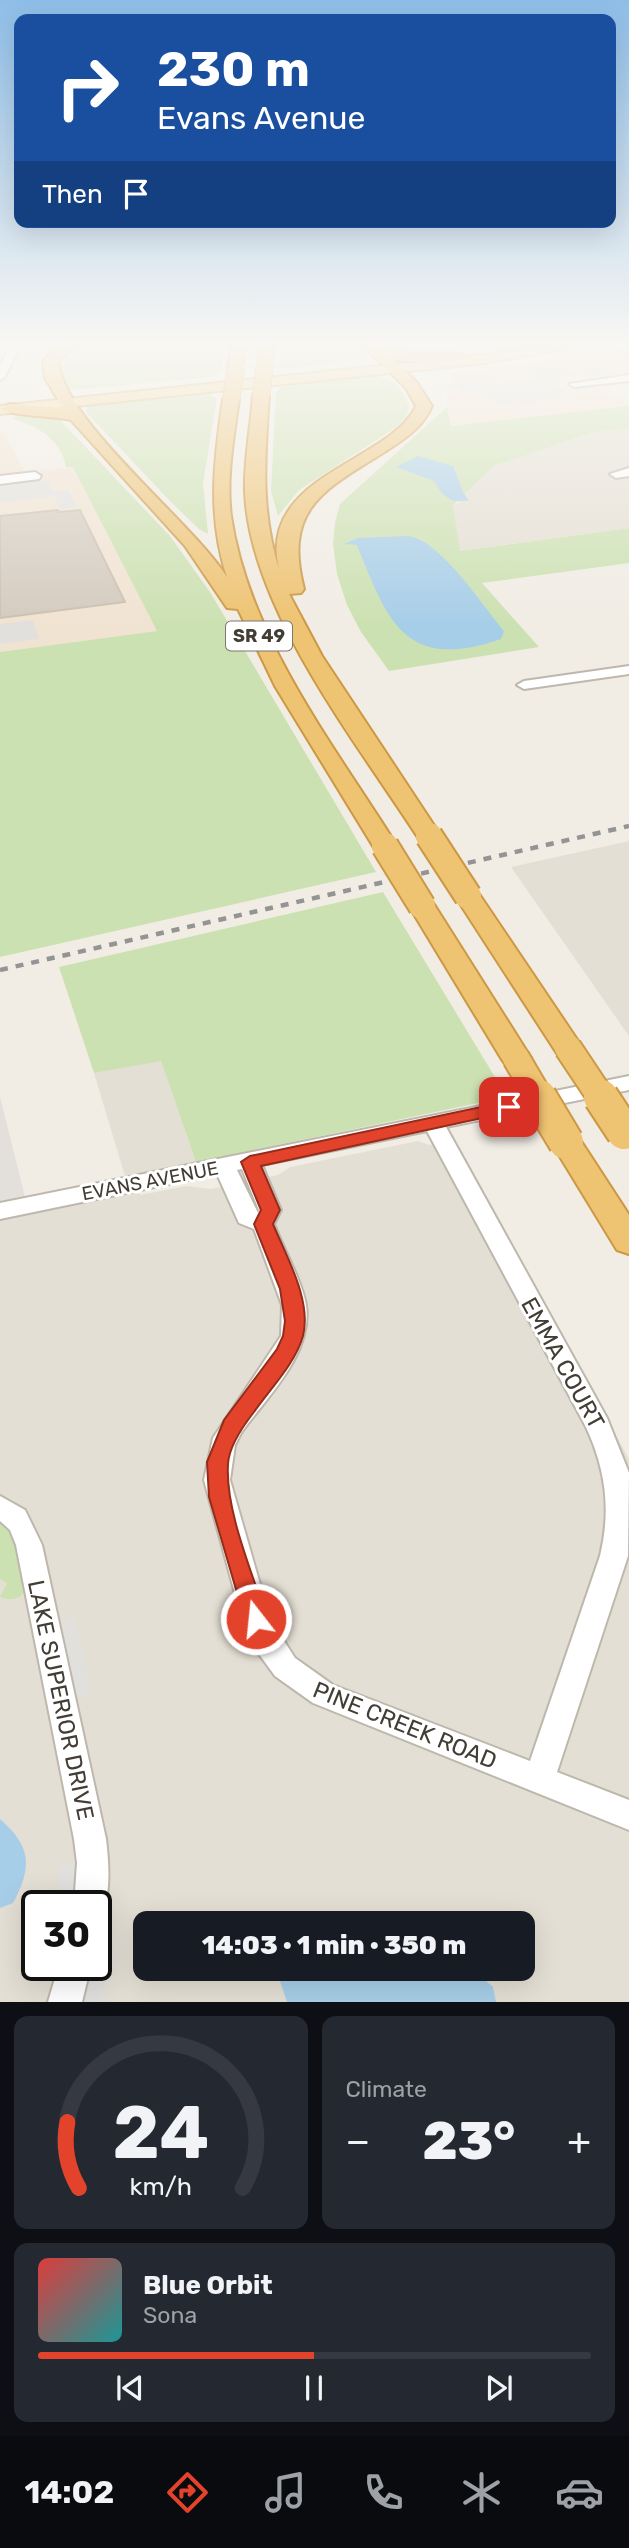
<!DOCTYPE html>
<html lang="en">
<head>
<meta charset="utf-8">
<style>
	:root { --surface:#171b24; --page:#242831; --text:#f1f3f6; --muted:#9ea1a6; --line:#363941; --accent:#e3432a }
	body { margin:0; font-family:Rubik,sans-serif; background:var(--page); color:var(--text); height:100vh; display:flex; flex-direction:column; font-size:26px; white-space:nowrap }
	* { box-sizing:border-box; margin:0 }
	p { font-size:23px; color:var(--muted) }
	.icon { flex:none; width:38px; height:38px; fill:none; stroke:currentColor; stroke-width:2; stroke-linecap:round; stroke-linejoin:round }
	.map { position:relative; height:2002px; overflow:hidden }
	.side { display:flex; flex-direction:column; gap:14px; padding:14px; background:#0d0f14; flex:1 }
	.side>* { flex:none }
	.top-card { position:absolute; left:14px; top:14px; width:602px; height:214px; border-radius:14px; box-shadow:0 7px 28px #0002; background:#1a4fa0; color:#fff; overflow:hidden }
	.speed { position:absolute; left:21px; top:1890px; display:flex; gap:14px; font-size:35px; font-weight:700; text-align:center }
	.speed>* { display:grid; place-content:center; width:91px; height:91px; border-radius:50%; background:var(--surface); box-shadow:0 7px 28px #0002; line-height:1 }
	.speed .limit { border:4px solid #111; border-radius:10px; background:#fff; color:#111 }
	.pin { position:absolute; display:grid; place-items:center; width:60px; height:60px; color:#fff; margin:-30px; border-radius:14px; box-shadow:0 4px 10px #0006 }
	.me { position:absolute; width:77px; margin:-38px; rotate:344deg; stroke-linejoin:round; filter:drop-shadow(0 0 5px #0008) }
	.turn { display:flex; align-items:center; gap:24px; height:147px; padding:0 28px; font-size:32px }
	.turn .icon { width:91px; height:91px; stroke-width:2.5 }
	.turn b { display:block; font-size:49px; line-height:60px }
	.then { display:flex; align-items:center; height:66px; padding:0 28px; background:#0003; gap:14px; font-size:26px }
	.big { font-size:52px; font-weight:800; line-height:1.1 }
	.side .tile { flex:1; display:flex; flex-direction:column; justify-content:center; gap:10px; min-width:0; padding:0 24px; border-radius:14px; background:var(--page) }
	.side .dial { align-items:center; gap:0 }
	.dial svg { height:182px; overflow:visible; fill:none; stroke:var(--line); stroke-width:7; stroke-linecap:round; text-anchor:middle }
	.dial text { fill:var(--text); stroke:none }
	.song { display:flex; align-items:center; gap:21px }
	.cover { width:84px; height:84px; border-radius:10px; background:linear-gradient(135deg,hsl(0 70% 55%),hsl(180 70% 35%)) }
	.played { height:7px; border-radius:4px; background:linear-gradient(90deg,var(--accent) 50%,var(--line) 50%) }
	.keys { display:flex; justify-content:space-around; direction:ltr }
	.heat { display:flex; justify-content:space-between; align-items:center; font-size:38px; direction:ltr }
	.side .tiles { flex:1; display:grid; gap:14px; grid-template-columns:1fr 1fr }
	.tile:last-child { grid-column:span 2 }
	.trip { position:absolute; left:133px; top:1911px; width:402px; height:70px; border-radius:14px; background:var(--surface); box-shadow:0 7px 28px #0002; font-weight:800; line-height:70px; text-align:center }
	.dock { display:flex; height:112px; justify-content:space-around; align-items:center; background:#090b0e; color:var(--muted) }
	.dock .icon { width:49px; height:49px }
	.dock .active { color:var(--accent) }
	.dock b { font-size:32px; color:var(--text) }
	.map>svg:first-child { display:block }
	.residential { fill:#e4dfd4; fill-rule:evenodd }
	.commercial { fill:#f1e3d2 }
	.industrial { fill:#e3dfda }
	.green { fill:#cce1b2 }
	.parking { fill:#e2e0dd }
	.water { fill:#a7cee8 }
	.building { fill:#d4cbbf; stroke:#cbc0b0; stroke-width:2 }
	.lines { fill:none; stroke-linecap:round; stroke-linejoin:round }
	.minor-casing { stroke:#beb7ac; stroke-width:4 }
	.major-casing { stroke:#d6b56e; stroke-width:4 }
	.highway-casing { stroke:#cc9844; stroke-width:4 }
	.minor { fill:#fff; fill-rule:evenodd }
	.major { fill:#f3d99c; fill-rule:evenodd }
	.highway { fill:#eec372; fill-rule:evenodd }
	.rail { stroke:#949494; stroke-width:4.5; stroke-dasharray:8 8; stroke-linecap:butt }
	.highway-bridge-far2-casing { stroke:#cc9844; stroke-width:18; stroke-linecap:butt }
	.highway-bridge-far1-casing { stroke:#cc9844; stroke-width:30; stroke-linecap:butt }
	.highway-bridge-casing { stroke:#cc9844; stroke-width:38; stroke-linecap:butt }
	.highway-bridge-far2 { stroke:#eec372; stroke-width:17 }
	.highway-bridge-far1 { stroke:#eec372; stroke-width:26 }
	.highway-bridge { stroke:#eec372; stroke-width:34 }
	.route { fill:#e3432a; stroke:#942c1b; stroke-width:2 }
	.labels { text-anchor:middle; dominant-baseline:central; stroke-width:6; stroke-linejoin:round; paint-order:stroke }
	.shield { fill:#fff; stroke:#7b7772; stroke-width:2 }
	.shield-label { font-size:18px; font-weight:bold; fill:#423d35 }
	.street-label { font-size:19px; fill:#423d35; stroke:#fff }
	.near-street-label { font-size:23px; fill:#423d35; stroke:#fff }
</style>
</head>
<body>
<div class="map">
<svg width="629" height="2002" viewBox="0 0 629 2002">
	<rect width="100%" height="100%" fill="#f1ede5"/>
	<g class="residential">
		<polygon points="629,428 629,528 459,551 453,505 469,499 463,495 494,466 594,432"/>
		<polygon points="629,841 629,1036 511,867"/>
		<polygon points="161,1060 196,1162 125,1176 94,1073"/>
		<path d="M455,1140L629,1459V2002H0V1217L138,1189L140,1195L186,1186L211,1189L278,1175L290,1167L418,1141L429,1145ZM37,1906H96V1965H37ZM145,1923H523V1969H145Z"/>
	</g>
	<g class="commercial">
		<polygon points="629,349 629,376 568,378 560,384 580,390 602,383 629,406 451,426 446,398 453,372"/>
		<polygon points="0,432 3,432 25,472 73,467 158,631 0,652"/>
	</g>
	<polygon class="industrial" points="0,1097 25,1197 0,1202"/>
	<g class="green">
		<path d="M80,344H225L220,373L212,377L69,390C51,373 64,354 80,344Z"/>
		<polygon points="281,344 327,344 332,349 359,346 370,359 283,369 280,367"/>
		<path d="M371,375C392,376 403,388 409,407L406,418L395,428L299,490L278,516L271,491L276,393L280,387Z"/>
		<polygon points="196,394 209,394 217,399 203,483 208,534 199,529 171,502 86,412 87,407 95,405"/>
		<polygon points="629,406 629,428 594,432 494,466 453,505 460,551 629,528 629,563 482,583 539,647 389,671 361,632 347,605 337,574 333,544 335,523 340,504 447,407 451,426"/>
		<path d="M23,414L51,416L60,420L170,536L210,592L376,872L0,957V652L157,631L73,467H66C61,438 37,427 12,418Z"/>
		<polygon points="383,892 507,1097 196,1162 161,1061 94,1073 59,967"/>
		<path d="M0,1518L15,1533L26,1589C20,1600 11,1601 0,1597L7,1583L0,1579Z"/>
	</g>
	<g class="parking">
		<polygon points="592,360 607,361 622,372 587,375 574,365"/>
		<polygon points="565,364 580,376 563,377 548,384 575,395 561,396 563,399 521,404 515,401 504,405 493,401 500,397 486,399 480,393 463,393 456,386 461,385 454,377 487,373 494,380 489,381 493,384 537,379 525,368"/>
		<polygon points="50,480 51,490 69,491 77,507 61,510 54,496 0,503 0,486"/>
		<polygon points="33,620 39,639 0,644 0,624"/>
		<polygon points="75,1618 92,1693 75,1697 59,1622"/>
		<polygon points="78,1863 76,1906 57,1906 60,1866"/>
		<polygon points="98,1945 117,1948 104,2002 84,2002 93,1965 96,1965"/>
	</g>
	<g class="water">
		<path d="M418,456L453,466C459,478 460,491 469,500C450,505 442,495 434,481L396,467Z"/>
		<path d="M407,536C438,537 484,607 504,631L501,639C406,672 388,623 357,545L344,544L358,538Z"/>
		<path d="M0,1819C32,1847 32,1867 13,1903L0,1908Z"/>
		<polygon points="339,1913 384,1917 404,1923 307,1923"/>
		<polygon points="276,1969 472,1969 493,1987 496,2002 287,2002"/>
	</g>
	<polygon class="building" points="58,510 59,512 80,510 125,602 0,618 0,516"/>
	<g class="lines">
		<defs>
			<g id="minor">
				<polygon points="11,344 21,344 5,377 0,380 0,366"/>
				<polygon points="614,344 626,344 629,355"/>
				<polygon points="629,375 629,381 574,387 569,384"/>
				<polygon points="629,468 629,476 616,478 610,474"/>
				<polygon points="35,472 41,476 39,479 0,484 0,476"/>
				<polygon points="629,666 629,674 524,689 517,685 524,681"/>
				<path d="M629,1076V1090L446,1127L607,1418L629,1473L628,1556L557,1772L629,1800V1830L313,1703L275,1676L253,1646L242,1619L204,1480L213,1438L281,1336L282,1305L254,1229L239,1223L217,1174L0,1219V1203ZM427,1131L586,1427C606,1470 611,1510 600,1556L530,1761L333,1685L295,1658L270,1619L230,1480L235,1445L241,1433C267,1397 313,1354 306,1305C302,1281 283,1248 274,1224L281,1210L262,1165ZM242,1169L259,1210L258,1213L237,1170Z"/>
				<path d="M0,1496L25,1510L42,1545L106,1839C109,1864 111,1893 101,1917L96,1919V1906H74L77,1863L74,1839L16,1545L10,1530L0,1521Z"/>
				<polygon points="59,1965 91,1965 82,2002 48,2002"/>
			</g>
			<polygon id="major" points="556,344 590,344 485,363 0,414 0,406 485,355"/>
			<g id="highway">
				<path d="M60,344H76L58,362C66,424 188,518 227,577C207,516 214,461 223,399L231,394L239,399C234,437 226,477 231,516C249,638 333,744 397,846L394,851H376L373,846L275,686L238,609L227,608L185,546L71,420C56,416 9,416 1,409L9,404L63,408L45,378L43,361Z"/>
				<polygon points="232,344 246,344 241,371 231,371 228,368"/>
				<polygon points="260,344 274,344 270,367 260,367 258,364"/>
				<path d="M362,344H380L404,353H459L466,357L459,361H403L392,358L417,383L432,406C423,427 405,439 386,451C324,490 283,508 304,589L301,593L289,594L322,656L441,836L438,841H420L417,836C355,740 249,607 245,491C244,460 251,426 253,395L261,390L269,395C265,456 260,509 279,569C257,475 391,462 416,406L406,388Z"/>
				<polygon points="468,888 477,891 578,1041 582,1048 578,1055 568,1057 558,1055 455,896 459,891"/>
				<polygon points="422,898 431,900 435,906 531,1058 526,1065 516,1067 506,1065 501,1058 409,906 413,900"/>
				<polygon points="566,1132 577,1135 629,1215 629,1254 617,1250 551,1142 555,1135"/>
			</g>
		</defs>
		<use href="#minor" class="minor-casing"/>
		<use href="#major" class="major-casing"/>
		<use href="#highway" class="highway-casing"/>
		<use href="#minor" class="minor"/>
		<use href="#major" class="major"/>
		<use href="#highway" class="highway"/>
		<polyline class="rail" points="0,970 629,826"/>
		<defs>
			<g id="highway-bridge-far2">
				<polyline points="261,395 265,364"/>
				<polyline points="231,399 236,368"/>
			</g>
			<g id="highway-bridge-far1">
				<polyline points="429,836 468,896"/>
				<polyline points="385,846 422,906"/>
				<polyline points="568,1048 602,1099"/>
				<polyline points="516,1058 540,1099"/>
			</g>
			<g id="highway-bridge">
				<polyline points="539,1097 566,1142"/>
				<polyline points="601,1097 624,1132"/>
			</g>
		</defs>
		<use href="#highway-bridge-far2" class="highway-bridge-far2-casing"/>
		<use href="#highway-bridge-far1" class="highway-bridge-far1-casing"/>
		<use href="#highway-bridge" class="highway-bridge-casing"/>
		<use href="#highway-bridge-far2" class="highway-bridge-far2"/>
		<use href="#highway-bridge-far1" class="highway-bridge-far1"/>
		<use href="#highway-bridge" class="highway-bridge"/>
	</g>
	<linearGradient id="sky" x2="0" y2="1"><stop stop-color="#8ebee8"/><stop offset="0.55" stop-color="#f9f7f3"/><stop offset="1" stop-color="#f9f7f3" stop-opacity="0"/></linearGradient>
	<rect width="629" height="625" fill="url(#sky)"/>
	<path class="route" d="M509,1101L515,1103L518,1107L515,1111L261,1166L280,1210L273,1224C286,1256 312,1300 303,1336C295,1364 270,1389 254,1412C243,1426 229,1446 228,1464C225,1511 253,1574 267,1619L264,1627L256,1630L247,1627L209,1497L207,1462L224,1420L277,1349L283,1336L285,1321L280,1289L254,1224L261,1210L241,1162L250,1156Z"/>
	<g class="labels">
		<rect class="shield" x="226" y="621.5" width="66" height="29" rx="5"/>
		<g class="shield-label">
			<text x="259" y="636">SR 49</text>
		</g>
		<g class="street-label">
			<text transform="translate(150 1181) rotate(-11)">EVANS AVENUE</text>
		</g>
		<g class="near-street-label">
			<text transform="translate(563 1363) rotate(61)">EMMA COURT</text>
			<text transform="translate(61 1700) rotate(78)">LAKE SUPERIOR DRIVE</text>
			<text transform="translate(405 1725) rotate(22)">PINE CREEK ROAD</text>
		</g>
	</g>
</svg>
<div class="speed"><div class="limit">30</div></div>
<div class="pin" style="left:509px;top:1107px;background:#d93025"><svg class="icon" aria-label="arrive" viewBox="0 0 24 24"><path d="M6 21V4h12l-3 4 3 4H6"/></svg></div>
<svg class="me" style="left:256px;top:1619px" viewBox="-20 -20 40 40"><circle r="17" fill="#e3432a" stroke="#fff" stroke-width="3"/><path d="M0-11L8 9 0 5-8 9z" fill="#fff"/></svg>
<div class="trip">14:03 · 1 min · 350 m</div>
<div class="top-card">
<div class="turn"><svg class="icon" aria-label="right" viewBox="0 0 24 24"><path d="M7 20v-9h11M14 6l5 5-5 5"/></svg><div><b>230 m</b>Evans Avenue</div></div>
<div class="then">Then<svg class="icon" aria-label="arrive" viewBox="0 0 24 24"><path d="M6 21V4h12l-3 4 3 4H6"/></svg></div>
</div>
</div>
<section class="side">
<div class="tiles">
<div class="tile dial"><svg viewBox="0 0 100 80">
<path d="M14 69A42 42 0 1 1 86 69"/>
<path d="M14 69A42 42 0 0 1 9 40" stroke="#e3432a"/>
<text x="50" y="56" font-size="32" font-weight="700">24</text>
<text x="50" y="72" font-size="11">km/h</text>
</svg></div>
<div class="tile"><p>Climate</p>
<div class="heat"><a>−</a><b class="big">23°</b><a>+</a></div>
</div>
<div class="tile">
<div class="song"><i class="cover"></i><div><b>Blue Orbit</b><p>Sona</p></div></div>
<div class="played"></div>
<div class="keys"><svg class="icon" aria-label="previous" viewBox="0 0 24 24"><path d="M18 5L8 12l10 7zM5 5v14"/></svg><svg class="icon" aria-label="pause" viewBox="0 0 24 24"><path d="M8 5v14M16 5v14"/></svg><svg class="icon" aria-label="next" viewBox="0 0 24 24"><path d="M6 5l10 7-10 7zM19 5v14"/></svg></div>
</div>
</div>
</section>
<nav class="dock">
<b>14:02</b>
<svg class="icon active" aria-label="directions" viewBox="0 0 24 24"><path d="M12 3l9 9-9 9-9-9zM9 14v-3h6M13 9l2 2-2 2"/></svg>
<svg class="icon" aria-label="music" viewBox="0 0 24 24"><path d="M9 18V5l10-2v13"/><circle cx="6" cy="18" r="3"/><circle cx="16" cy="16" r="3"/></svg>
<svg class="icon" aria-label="phone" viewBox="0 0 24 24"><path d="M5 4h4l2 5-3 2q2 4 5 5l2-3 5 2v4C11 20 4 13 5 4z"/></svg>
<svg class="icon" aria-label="climate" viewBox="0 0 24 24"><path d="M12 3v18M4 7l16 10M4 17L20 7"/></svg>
<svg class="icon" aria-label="car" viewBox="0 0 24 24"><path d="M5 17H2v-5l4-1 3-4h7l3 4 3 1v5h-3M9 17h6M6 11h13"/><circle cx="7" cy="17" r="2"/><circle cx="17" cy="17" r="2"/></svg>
</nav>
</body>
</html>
